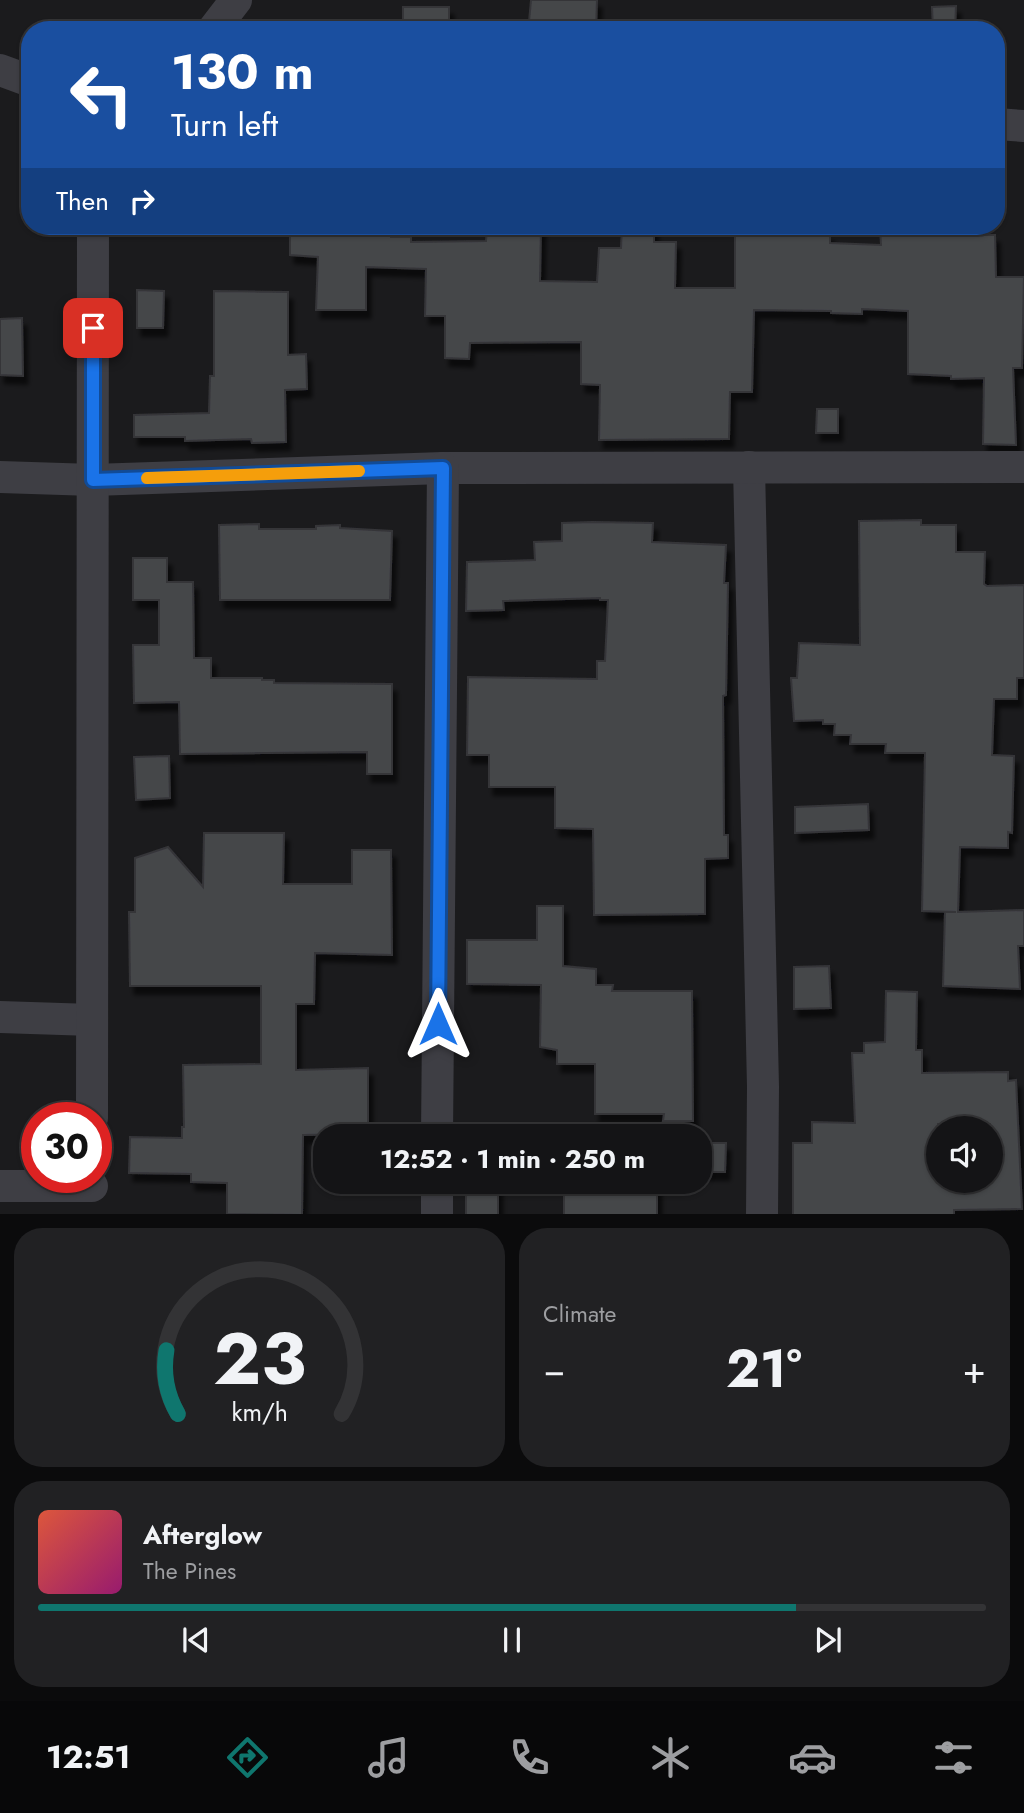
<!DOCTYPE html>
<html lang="en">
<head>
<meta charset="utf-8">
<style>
	:root { --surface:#141416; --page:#212123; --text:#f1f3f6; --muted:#9d9ea1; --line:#333335; --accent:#0f766e }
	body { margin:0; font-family:Jost,sans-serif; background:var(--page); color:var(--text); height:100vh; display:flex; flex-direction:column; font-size:26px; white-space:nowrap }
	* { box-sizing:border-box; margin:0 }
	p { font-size:23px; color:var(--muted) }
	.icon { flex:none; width:38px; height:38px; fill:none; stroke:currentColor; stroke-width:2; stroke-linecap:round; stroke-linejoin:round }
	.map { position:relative; height:1214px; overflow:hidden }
	.panel { display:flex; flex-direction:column; gap:14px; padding:14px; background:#0b0b0c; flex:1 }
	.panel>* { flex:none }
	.top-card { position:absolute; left:21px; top:21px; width:984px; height:214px; border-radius:28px; box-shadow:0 2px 5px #0004,0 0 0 2px var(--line); background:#1a4fa0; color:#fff; overflow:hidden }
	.tools { position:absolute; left:926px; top:1116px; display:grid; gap:14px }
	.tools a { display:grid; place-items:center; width:77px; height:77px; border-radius:50%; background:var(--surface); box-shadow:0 2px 5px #0004,0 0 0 2px var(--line); font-size:35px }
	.speed { position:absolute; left:21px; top:1102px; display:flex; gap:14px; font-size:35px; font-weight:700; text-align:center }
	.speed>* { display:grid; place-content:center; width:91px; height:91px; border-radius:50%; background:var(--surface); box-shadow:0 2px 5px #0004,0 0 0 2px var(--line); line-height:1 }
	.speed .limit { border:10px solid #d22; background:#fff; color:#111 }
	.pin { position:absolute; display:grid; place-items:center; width:60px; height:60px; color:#fff; margin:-30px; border-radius:14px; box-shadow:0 4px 10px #0006 }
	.me { position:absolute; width:77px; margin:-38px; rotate:0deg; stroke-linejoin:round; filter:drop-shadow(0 0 5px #0008) }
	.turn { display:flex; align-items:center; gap:24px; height:147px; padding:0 35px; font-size:32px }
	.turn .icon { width:91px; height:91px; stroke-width:2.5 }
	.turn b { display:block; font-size:49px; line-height:60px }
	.then { display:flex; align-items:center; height:66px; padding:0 35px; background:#0003; gap:14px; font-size:26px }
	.big { font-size:52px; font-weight:700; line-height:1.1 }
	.panel .widget { flex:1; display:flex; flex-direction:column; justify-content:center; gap:10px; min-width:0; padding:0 24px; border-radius:28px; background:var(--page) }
	.panel .dial { align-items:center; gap:0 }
	.dial svg { height:182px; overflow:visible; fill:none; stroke:var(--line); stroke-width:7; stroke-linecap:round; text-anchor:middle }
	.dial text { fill:var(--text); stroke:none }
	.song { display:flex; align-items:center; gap:21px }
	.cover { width:84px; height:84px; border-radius:10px; background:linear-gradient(135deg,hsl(10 70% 55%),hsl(320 70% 35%)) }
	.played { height:7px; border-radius:4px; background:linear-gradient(90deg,var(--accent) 80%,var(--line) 80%) }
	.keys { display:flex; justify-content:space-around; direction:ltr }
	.heat { display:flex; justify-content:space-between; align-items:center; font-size:38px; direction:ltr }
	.panel .tiles { flex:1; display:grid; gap:14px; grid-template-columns:1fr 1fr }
	.widget:last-child { grid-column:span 2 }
	.trip { position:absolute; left:313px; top:1124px; width:399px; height:70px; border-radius:28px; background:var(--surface); box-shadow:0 2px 5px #0004,0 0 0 2px var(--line); font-weight:700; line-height:70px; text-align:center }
	.menu { display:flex; height:112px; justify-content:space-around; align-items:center; background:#080809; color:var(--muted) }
	.menu .icon { width:49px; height:49px }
	.menu .current { color:var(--accent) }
	.menu b { font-size:32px; color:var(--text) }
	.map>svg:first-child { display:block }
	.building { fill:#45464a; stroke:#353539; stroke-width:2; fill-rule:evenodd; filter:url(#shadow) }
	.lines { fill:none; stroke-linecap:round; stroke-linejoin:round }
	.street { stroke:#3e3e44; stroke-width:32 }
	.route-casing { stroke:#114b97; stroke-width:18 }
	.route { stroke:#1a73e8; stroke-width:12 }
	.slow { stroke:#f59e0b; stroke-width:12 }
</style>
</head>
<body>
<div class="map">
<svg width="1024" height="1215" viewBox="0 0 1024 1215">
	<defs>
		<filter id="shadow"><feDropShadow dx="4.5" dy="8" stdDeviation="2" flood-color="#0009"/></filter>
	</defs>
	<rect width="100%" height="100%" fill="#1b1b1d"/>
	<g class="building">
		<polygon points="531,0 597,0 596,30 562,30 562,26 534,27 534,22 529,22"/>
		<polygon points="956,6 955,30 933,30 932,7"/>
		<rect x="403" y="7" width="46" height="23"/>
		<polygon points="290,226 321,226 321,230 391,229 391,237 411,237 411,242 486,241 487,226 541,226 540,281 597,282 599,248 621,248 622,226 654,226 654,242 676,242 675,288 735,288 735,233 830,234 830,243 881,245 880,226 943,226 943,235 995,235 996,277 1024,277 1022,368 1013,368 1016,445 983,444 984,378 951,379 951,376 908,374 908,311 862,309 862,314 831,313 831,311 754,310 752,392 730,392 729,439 599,440 600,385 581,384 581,342 470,343 469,359 445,358 445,316 425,316 426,269 366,267 366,310 316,310 318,257 290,255"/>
		<polygon points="137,290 164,291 163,328 137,328"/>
		<polygon points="214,291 288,292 288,355 306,354 307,389 285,390 286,442 252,443 251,439 185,441 185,437 134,437 134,415 209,413 210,376 214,376"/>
		<polygon points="22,318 23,376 0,375 0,319"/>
		<polygon points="817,409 838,409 838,433 816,433"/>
		<polygon points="921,520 921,525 956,525 956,552 985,552 984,584 987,586 1024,585 1024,678 1017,678 1017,699 994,699 992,755 1014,756 1012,833 1008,832 1008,848 960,847 958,912 1024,910 1024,946 1018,946 1020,989 943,986 945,912 956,912 922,911 925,753 885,753 886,744 850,744 851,735 834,735 835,724 823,724 823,720 794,721 791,678 797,678 799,643 860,645 859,521"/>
		<polygon points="592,522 653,523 652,542 726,545 724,583 728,583 726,695 723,696 724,835 728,835 728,858 705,859 705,914 594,915 593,829 555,828 555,787 489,787 489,755 467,755 468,677 597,679 597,661 605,661 608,600 600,600 600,598 503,601 504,610 466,611 467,562 535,560 534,542 562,541 562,523"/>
		<polygon points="259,524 259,529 316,529 316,526 340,525 340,528 392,531 390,600 220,600 219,525"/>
		<polygon points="133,558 167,558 167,582 193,582 194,658 211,658 211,678 262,678 262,680 274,680 274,683 392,684 392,774 367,774 367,752 180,754 179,702 134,703 133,645 159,645 159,600 133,600"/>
		<polygon points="169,756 170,798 136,800 134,757"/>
		<polygon points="868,804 869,830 795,833 795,807"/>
		<polygon points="204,833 284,833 283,884 352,884 352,850 391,850 392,955 315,953 314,1004 296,1004 296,1070 368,1068 368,1134 303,1135 302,1215 227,1214 227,1183 191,1182 191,1174 129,1173 130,1137 182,1138 182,1127 184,1127 183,1065 261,1064 261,986 130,986 129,912 135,912 135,858 168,847 203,887"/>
		<polygon points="537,906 563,906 563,966 596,969 596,985 613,985 612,991 692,991 693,1121 663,1121 664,1114 595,1114 595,1064 557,1064 557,1050 540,1047 541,985 467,984 467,940 537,940"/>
		<polygon points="829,966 831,1008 794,1009 794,967"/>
		<path d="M886,991L917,992L916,1050H922V1073L1008,1072V1081L1016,1080L1022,1209L954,1210V1215H793V1143H812V1122L855,1123L852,1053H864V1043L885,1042ZM938,1124H990V1181H938Z"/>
		<polygon points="700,1143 726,1143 725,1172 700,1172"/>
		<rect x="466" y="1181" width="32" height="34"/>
		<rect x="564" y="1181" width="93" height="34"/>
	</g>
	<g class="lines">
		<g class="street">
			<polyline points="213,30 236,0"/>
			<polyline points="0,70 30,81"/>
			<polyline points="996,124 1024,126"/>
			<polyline points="749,467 763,1087 762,1215"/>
			<polyline points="0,477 93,480 443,468 1024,467"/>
			<polyline points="0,1017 92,1020"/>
			<polyline points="92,1118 93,226"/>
			<polyline points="437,1136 443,468"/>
			<polyline points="0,1186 92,1186"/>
			<polyline points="437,1215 437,1181"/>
		</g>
	</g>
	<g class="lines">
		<defs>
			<polyline id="route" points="93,328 93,480 443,468 438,1024"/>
		</defs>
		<use href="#route" class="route-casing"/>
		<use href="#route" class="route"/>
		<polyline class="slow" points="147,478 359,471"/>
	</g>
</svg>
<div class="tools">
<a><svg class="icon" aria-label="sound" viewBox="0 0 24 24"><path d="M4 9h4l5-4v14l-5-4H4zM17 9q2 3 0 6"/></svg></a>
</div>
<div class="speed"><div class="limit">30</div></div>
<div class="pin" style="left:93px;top:328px;background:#d93025"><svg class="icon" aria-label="arrive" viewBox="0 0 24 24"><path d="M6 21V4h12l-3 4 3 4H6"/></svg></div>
<svg class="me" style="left:438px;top:1024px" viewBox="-20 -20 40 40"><path d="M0-17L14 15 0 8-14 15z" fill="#1a73e8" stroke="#fff" stroke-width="4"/></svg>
<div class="trip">12:52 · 1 min · 250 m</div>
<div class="top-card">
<div class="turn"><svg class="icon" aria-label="left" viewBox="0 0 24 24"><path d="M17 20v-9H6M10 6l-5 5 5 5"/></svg><div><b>130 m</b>Turn left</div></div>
<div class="then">Then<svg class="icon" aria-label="right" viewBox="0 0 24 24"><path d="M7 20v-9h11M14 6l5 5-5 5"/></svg></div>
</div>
</div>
<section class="panel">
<div class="tiles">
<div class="widget dial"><svg viewBox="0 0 100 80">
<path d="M14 69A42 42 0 1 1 86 69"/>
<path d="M14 69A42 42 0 0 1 9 41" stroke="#0f766e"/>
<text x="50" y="56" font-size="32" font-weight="700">23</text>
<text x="50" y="72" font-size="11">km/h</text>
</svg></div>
<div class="widget"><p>Climate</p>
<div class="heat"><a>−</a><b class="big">21°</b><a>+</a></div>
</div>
<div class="widget">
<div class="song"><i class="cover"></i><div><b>Afterglow</b><p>The Pines</p></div></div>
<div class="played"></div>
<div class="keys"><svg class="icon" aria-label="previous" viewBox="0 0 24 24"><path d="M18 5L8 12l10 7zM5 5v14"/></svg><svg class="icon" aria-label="pause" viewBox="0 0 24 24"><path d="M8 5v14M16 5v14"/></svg><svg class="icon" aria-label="next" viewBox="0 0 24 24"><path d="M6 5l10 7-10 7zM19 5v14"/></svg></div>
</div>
</div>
</section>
<nav class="menu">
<b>12:51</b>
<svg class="icon current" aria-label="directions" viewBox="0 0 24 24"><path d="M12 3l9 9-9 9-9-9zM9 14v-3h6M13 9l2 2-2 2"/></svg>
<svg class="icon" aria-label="music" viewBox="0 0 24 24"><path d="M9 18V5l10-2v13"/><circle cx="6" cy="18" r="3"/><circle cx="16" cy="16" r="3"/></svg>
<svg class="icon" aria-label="phone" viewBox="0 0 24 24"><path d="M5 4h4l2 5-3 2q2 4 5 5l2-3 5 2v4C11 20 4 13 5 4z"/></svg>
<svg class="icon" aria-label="climate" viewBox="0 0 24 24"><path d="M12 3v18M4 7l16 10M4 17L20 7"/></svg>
<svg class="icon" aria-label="car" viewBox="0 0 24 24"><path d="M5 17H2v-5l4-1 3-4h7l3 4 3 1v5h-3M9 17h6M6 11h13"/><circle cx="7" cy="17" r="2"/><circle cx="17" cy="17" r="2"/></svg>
<svg class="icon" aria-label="filters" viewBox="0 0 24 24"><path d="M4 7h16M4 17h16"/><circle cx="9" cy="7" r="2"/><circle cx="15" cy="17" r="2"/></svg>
</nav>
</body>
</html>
